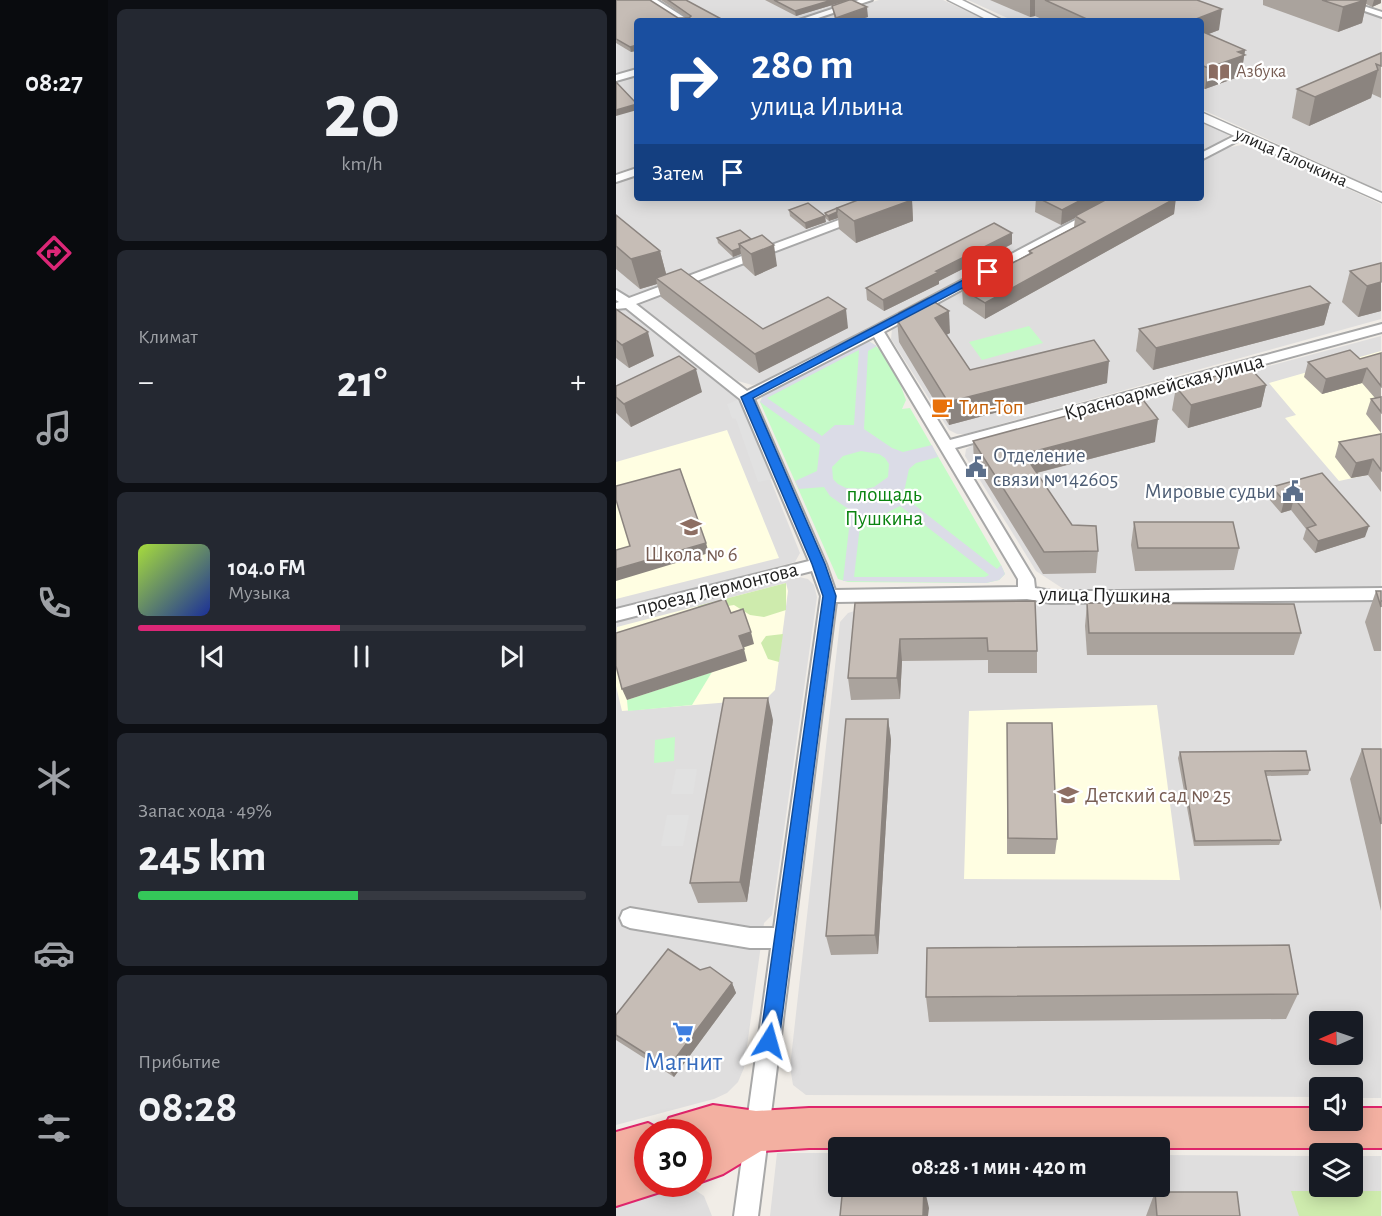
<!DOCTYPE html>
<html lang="ru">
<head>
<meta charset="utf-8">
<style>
	:root { --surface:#171b24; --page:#242831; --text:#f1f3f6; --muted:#9ea1a6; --line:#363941; --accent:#db2777 }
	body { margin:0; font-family:"Alegreya Sans",sans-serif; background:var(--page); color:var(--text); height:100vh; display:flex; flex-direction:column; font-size:22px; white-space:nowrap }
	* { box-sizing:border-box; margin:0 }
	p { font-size:20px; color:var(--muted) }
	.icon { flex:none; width:33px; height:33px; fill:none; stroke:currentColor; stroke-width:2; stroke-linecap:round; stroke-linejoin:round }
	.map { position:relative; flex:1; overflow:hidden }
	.side { display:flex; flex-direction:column; gap:9px; padding:9px; background:#0d0f14; width:508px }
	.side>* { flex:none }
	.hud { position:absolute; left:18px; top:18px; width:570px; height:183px; border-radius:6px; box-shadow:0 3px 15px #0003; background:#1a4fa0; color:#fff; overflow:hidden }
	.needle { width:39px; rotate:268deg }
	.fabs { position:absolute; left:693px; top:1011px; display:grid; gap:12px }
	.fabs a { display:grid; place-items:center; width:54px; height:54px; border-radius:6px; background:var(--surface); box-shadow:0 3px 15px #0003; font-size:30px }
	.speed { position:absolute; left:18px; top:1119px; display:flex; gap:12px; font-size:30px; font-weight:700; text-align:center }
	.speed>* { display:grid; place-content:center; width:78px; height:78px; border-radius:50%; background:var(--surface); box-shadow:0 3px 15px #0003; line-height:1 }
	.speed .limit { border:9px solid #d22; background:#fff; color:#111 }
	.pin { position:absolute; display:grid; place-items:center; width:51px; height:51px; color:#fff; margin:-26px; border-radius:12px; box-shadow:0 3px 9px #0006 }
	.me { position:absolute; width:66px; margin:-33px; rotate:8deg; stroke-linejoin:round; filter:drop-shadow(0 0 4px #0008) }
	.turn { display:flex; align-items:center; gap:21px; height:126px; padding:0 18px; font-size:27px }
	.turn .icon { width:78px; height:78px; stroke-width:2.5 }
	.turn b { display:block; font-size:42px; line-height:51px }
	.then { display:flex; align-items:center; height:57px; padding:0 18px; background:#0003; gap:12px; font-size:22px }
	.big { font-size:45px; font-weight:700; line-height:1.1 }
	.side .widget { flex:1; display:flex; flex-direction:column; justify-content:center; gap:9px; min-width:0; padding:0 21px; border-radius:9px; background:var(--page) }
	.side .dial { align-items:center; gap:0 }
	.dial b { font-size:78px; line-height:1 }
	.song { display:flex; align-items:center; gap:18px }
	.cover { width:72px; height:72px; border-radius:9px; background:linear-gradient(135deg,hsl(80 70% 55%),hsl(230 70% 35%)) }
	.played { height:6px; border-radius:3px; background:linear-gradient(90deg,var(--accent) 45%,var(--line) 45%) }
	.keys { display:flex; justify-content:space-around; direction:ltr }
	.heat { display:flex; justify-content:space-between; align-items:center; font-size:33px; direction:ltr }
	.charge { height:9px; border-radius:4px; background:linear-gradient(90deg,#34c759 49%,var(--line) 0) }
	.trip { position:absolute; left:212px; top:1137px; width:342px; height:60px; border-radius:6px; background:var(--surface); box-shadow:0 3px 15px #0003; font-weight:700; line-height:60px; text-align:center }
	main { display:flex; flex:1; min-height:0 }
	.menu { display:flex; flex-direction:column; width:108px; justify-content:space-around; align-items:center; background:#090b0e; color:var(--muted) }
	.menu .icon { width:42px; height:42px }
	.menu .on { color:var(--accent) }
	.menu b { font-size:27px; color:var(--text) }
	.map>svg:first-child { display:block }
	.residential { fill:#dfdede; fill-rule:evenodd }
	.education { fill:#fffee2 }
	.grass { fill:#ceebad }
	.park { fill:#c5fbc7 }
	.parking { fill:#e1e1e1 }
	.plaza { fill:#dbdce7; fill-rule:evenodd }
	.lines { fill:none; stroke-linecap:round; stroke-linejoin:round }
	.minor-casing { stroke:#a8a8a8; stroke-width:4 }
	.tertiary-casing { stroke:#a8a8a8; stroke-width:3 }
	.trunk-casing { stroke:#df256b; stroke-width:4 }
	.minor { fill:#fff; fill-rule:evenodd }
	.tertiary { fill:#fff; fill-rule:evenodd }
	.trunk { fill:#f3b0a1; fill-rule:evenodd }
	.wall { fill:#aaa39d }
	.shaded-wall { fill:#8b847f }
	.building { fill:#c6bdb6; stroke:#8b847f; stroke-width:1.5 }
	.route { fill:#1a73e8; stroke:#114b97; stroke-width:1.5 }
	.labels { text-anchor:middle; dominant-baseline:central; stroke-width:4.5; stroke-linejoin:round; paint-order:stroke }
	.far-education-label { font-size:18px; fill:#785e54; stroke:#fff; text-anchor:start }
	.far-street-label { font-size:18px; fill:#212121; stroke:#fff }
	.street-label { font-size:21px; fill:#212121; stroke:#fff }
	.food-label { font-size:21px; fill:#c56008; stroke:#fff; text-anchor:start }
	.service-label { font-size:21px; fill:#4e5e75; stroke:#fff; text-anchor:start }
	.park-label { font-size:21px; fill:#0a8410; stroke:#fff }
	.education-label { font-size:21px; fill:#785e54; stroke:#fff }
	.near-shop-label { font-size:26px; fill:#366cbe; stroke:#fff }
</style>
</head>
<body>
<main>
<nav class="menu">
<b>08:27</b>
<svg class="icon on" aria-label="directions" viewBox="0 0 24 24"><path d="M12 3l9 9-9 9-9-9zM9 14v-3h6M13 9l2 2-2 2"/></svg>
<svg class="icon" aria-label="music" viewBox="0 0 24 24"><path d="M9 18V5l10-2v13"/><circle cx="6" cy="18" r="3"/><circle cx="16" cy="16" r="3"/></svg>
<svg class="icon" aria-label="phone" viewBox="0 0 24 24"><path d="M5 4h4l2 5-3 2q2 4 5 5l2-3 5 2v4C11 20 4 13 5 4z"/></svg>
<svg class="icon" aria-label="climate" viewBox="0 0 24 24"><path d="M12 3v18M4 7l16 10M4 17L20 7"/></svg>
<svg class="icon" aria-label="car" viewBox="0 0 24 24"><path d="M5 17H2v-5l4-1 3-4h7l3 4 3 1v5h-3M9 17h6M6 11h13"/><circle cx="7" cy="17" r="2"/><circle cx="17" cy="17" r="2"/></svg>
<svg class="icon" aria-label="filters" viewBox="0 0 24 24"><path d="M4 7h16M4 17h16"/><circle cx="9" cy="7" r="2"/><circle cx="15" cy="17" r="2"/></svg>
</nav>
<section class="side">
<div class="widget dial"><b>20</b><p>km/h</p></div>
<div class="widget"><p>Климат</p>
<div class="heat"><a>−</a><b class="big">21°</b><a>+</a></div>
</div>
<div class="widget">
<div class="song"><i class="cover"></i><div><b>104.0 FM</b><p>Музыка</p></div></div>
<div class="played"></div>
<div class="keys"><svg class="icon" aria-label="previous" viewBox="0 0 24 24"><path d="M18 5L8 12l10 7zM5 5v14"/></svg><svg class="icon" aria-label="pause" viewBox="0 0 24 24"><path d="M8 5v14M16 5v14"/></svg><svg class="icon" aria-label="next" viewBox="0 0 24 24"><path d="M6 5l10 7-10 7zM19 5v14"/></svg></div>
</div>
<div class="widget"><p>Запас хода · 49%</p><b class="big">245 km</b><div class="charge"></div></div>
<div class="widget"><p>Прибытие</p><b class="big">08:28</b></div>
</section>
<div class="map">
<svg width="766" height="1216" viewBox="0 0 766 1216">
	<rect width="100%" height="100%" fill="#f1ede7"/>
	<g class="residential">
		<polygon points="46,0 244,0 179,21 82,21"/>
		<polygon points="263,0 327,0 372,21 195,21"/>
		<polygon points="352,0 498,0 435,21 398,21"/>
		<polygon points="513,0 714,0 765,18 765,191 585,109 585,21 449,21"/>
		<polygon points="0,4 21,21 21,67 0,74"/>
		<polygon points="21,74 21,166 0,173 0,81"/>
		<polygon points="585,120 613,135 607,141 585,153"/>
		<polygon points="631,144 639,146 765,204 765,319 349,434 341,434 333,430 275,339 276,329 518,198 585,198 585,162 610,148"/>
		<polygon points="21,174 21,198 500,198 148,383 136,385 122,381 0,288 0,182"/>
		<polygon points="0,301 116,390 124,404 184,553 179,562 0,610"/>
		<polygon points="765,336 765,588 455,591 446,588 420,571 349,456 350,449 357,445"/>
		<polygon points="178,576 192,579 198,585 201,597 156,915 148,923 128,1068 122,1082 111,1093 98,1099 0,1125 0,621"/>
		<path d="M765,600V1098H737L736,1088H704L703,1097L190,1095L177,1085L174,1067L224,622L232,613L255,606ZM704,1022H736V1054H704Z"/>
		<polygon points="161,1153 222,1153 222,1186 543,1186 543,1155 703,1156 704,1186 736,1186 737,1156 765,1156 765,1216 154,1216"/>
		<polygon points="61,1184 73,1186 88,1196 96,1216 0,1216 0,1201 46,1185"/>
	</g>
	<g class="education">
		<polygon points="765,351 765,472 723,481 669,418 680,415 653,383"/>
		<polygon points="111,430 163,558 0,599 0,462"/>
		<polygon points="170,583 172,591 159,690 150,699 6,711 0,686 1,627"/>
		<polygon points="541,705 564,880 348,879 353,711"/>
	</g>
	<g class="grass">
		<polygon points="170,583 170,610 148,617 134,615 118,605 81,611 82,606"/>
		<polygon points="167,634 163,662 152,659 145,643 150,636"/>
		<polygon points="675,1191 765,1191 765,1216 683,1216"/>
	</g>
	<g class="park">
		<polygon points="413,326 427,343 366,360 353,342"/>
		<path d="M254,342C273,353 283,380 290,400L286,409L294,408L385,565L389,574L383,580L370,583L232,582L222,579L144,402L148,394Z"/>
		<polygon points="96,672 76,705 12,711 11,700"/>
		<polygon points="59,737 58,761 38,763 39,740"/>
	</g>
	<g class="parking">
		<polygon points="130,397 165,477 142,482 120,419 116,418 111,404"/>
		<polygon points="60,769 81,769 77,794 55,794"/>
		<polygon points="51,815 73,815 67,846 45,846"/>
	</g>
	<path class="plaza" d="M254,342L261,346L252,351L248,429L276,448L287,452L316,445L322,457L300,463L293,469L287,496L381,569L385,565L389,574L383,580L370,583L227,581L235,511L214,496L208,487L183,489L179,481L201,471L204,445L144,402L148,394L246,343ZM243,350L238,425H219L206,436L151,398ZM245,451L263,454L269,458L273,464L272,477L258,487L249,489L230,488L222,484L217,479L216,467L227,456ZM284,506L372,574L373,575L369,577H238L245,517H263Z"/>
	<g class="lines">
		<defs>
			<g id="minor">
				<polygon points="31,0 41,0 74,21 64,21"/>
				<polygon points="243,0 256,0 193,21 180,21"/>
				<polygon points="717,0 729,0 766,12 766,17"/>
				<polygon points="21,69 21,75 0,81 0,75"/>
				<polygon points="622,134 631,136 585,160 585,153"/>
				<polygon points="21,168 21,175 0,182 0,175"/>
				<path d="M501,198H515L268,332L334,440L766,324V332L339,448L418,579L419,588L435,591H503L766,588V600L435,603L411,599L220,602L142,1216H118L155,948H134L14,928L7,925L4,918L7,911L14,908L134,928H158L205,596L196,571L0,621V609L193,561L124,399L10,308L0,309V303L3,302L0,300V290L13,298L239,214H247V218L20,304L131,391L254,329ZM258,337L402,579V587L219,590L210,564L138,399Z"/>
			</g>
			<g id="tertiary">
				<polygon points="332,0 346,0 388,21 374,21"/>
				<polygon points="585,112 766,193 766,202 585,121"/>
			</g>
			<polygon id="trunk" points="97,1105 140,1111 193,1108 704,1108 704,1120 736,1120 736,1108 766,1108 766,1148 193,1148 145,1151 107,1174 82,1183 82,1132 32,1132 32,1184 50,1184 47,1191 0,1206 0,1132 32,1123 47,1131 53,1118"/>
		</defs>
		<use href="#minor" class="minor-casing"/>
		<use href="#tertiary" class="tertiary-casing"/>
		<use href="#trunk" class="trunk-casing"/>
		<use href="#minor" class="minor"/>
		<use href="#tertiary" class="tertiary"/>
		<use href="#trunk" class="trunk"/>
	</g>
	<g class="wall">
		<polygon points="0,0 62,18 72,18 45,0 70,0 109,21 21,21 15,52 0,43"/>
		<polygon points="149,0 233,0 180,16"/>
		<polygon points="374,0 581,0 603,30 592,34 629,50 625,76 589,89 585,88 585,21 430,21 419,16 414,17"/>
		<polygon points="647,0 765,0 765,3 756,7 750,4 746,23 722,32 647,5"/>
		<polygon points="216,6 252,17 239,21 219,21"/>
		<polygon points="765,53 765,98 756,94 755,98 693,126 676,118 681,89"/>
		<polygon points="420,198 559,198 558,214 369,319 347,304 346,289 413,254 413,251 458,227 459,218 445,225 419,212"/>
		<polygon points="296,200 297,221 240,243 223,229 222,218 213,221 209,218 209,213 221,208"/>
		<polygon points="173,210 210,222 190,229 174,216"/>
		<polygon points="0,215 44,251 50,274 147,329 232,328 143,373 45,297 41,284 24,289 0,269"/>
		<polygon points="124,230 161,266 139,276 127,265 125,254 117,257 102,243 101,238"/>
		<polygon points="396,244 323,281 323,284 268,311 251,300 250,288"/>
		<polygon points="765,263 765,311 742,317 726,302 734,271"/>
		<polygon points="714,303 708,325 537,370 520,351 523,329"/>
		<polygon points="0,309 38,356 13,368 0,358"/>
		<polygon points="281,320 334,333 330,335 354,370 491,383 333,425 283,342"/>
		<polygon points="765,353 765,433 750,414 755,399 759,398 746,383 706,394 688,377 692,362 744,359"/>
		<polygon points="650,385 645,407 572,428 556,410 560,387"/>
		<polygon points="0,386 86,392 15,427 0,413"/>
		<polygon points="765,434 765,492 752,475 735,478 719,457 723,442"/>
		<polygon points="357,441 539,442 421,473 456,525 482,551 480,573 427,574 358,463"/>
		<polygon points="706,473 749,537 699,553 687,539 690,529 675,510 665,513 653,499 656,487"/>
		<polygon points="518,522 623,548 618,570 519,571 515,545"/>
		<polygon points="760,591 765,591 765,651 758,651 749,622"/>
		<polygon points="239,603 421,651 421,673 372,673 372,660 286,661 284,699 235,700 232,678"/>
		<polygon points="471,603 685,633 678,655 471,655 469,626"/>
		<polygon points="272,719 275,740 262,954 215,955 210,936"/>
		<polygon points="157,720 131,902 82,903 74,883"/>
		<polygon points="391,723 441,839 439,854 391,854"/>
		<polygon points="746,749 765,749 765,911 734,779"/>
		<polygon points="564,752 694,770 692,775 650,776 665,840 663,845 578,846 562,758"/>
		<polygon points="84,970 116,983 120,993 58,1077 0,1040 0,1015"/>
		<polygon points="682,994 670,1019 313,1022 310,997"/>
		<polygon points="539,1192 624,1216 530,1216"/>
	</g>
	<g class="shaded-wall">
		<polygon points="216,0 233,0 180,16 179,11"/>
		<polygon points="414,0 419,0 419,16 414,17"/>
		<polygon points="749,0 751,0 746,23 722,32 727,7"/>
		<polygon points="758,0 765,0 765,3 756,7"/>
		<polygon points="251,7 252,17 239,21 220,21 220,18"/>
		<polygon points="606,9 603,30 585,37 585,21 575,21"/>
		<polygon points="21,45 21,51 15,52 14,47"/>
		<polygon points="629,50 625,76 589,89 592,68"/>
		<polygon points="762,70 755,98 693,126 699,97"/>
		<polygon points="21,104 21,110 0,116 0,110"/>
		<polygon points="469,198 496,198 459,216 459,218 445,225 446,210"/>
		<polygon points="560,198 558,214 369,319 369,303"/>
		<polygon points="296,200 297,221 240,243 238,221"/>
		<polygon points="221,212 222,218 213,221 212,216"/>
		<polygon points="209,216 210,222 190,229 189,223"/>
		<polygon points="396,233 396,244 323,281 323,284 268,311 267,300 320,271"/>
		<polygon points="158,245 161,266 139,276 135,254"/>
		<polygon points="124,248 125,254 117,257 116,251"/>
		<polygon points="44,251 52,281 40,278 41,284 24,289 15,259"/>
		<polygon points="765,282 765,311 742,317 751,286"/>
		<polygon points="714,303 708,325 537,370 540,348"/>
		<polygon points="230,309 232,328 143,373 139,354"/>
		<polygon points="333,311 334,333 320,340 319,318"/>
		<polygon points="32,332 38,356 13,368 6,345"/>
		<polygon points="493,361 491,383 333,425 332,402"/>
		<polygon points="751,368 746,383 706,394 710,379"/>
		<polygon points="80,369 86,392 15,427 8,404"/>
		<polygon points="650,385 645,407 572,428 575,405"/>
		<polygon points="542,419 539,442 408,476 408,454"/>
		<polygon points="757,459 752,475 735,478 740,463"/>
		<polygon points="678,498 675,510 665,513 668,501"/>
		<polygon points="753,526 749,537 699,553 702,541"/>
		<polygon points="90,543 93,553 0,581 0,569"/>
		<polygon points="135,632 138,644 126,648 123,636"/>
		<polygon points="284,639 286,661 284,699 281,678"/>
		<polygon points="128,649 131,661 11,700 6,689"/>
		<polygon points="152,698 157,720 131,902 124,882"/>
		<polygon points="272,719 275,740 262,954 259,935"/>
		<polygon points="116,983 120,993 58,1077 52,1068"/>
		<polygon points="308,1186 313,1208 312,1216 307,1216"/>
	</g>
	<g class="building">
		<polygon points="0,0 34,0 62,18 73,18 75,16 52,0 70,0 109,21 21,21 21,45 14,47 0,39"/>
		<polygon points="158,0 216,0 179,11"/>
		<polygon points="233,0 236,0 251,7 220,18 216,6"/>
		<polygon points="429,0 581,0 606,9 575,21 475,21"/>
		<polygon points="706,0 749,0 727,7"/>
		<polygon points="585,31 629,50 622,52 629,55 592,68 585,65"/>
		<polygon points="765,53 765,66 760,64 762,70 699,97 681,89"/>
		<polygon points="0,82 21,104 0,110"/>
		<polygon points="247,198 293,198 296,200 238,221 221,208"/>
		<polygon points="422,198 469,198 446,210"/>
		<polygon points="493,198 560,198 369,303 346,289 416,253 413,251 469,222 459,216"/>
		<polygon points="192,203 209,216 189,223 173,210"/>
		<polygon points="221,208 221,212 212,216 209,213"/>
		<polygon points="0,215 44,251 15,259 0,246"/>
		<polygon points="378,223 396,233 320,271 323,272 267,300 250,288"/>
		<polygon points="124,230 135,239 123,244 124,248 116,251 101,238"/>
		<polygon points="146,235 158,245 135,254 123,244"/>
		<polygon points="765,263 765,282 751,286 734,271"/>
		<polygon points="65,269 147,329 212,297 230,309 139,354 40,278"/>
		<polygon points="694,286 714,303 540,348 523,329"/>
		<polygon points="312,298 333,311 319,318 354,370 478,340 493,361 332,402 281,320 283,313"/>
		<polygon points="0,309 32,332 6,345 0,340"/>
		<polygon points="734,350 744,359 765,353 765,386 751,368 710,379 692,362"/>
		<polygon points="63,356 80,369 8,404 0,397 0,386"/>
		<polygon points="633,367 650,385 575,405 560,387"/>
		<polygon points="524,396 542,419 408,454 456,525 480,526 482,551 428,552 357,441"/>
		<polygon points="765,397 765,412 755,399"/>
		<polygon points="765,434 765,470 757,459 740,463 723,442"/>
		<polygon points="64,469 90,543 0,569 0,550 14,546 0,500 0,486"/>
		<polygon points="706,473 753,526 702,541 691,528 700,525 678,498 668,501 656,487"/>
		<polygon points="518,522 617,522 623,548 522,548"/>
		<polygon points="760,591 765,591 765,607"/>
		<polygon points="109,599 115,613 127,609 135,632 123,636 128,649 6,689 0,666 0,633"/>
		<polygon points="419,601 421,651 372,651 371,638 284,639 281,678 232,678 239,603"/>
		<polygon points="471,603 678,604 685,633 473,633"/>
		<polygon points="108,698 152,698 124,882 74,883"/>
		<polygon points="230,719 272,719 259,935 210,936"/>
		<polygon points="391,723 436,723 441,839 392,838"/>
		<polygon points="746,749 765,749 765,824"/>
		<polygon points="690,751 694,770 649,771 665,840 579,841 564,752"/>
		<polygon points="673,945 682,994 310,997 311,948"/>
		<polygon points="52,949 84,970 94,967 116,983 52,1068 0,1035 0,1015"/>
		<polygon points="227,1186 308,1186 307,1216 224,1216"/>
		<polygon points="539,1192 621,1192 624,1216 541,1216"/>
	</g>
	<polygon class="route" points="368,269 377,272 137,398 209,564 220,596 163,1041 160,1047 153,1050 147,1047 144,1041 207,596 196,564 125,397"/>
	<defs>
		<symbol id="library-bare" viewBox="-9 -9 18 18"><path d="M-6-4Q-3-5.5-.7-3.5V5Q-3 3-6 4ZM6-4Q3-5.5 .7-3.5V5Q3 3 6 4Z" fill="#8d6e63" stroke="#fff" stroke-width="2.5" paint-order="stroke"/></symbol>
		<symbol id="cafe-bare" viewBox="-9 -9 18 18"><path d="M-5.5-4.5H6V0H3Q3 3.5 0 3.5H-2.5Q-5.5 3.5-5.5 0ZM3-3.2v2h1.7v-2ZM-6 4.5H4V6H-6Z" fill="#e8710a" stroke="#fff" stroke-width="2.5" paint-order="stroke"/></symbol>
		<symbol id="civic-bare" viewBox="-9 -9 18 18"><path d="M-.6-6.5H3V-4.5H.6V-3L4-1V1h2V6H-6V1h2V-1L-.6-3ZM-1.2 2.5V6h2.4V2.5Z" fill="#5c6f8a" stroke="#fff" stroke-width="2.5" paint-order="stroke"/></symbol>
		<symbol id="school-bare" viewBox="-9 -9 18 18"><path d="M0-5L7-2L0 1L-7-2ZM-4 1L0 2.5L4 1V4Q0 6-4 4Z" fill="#8d6e63" stroke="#fff" stroke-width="2.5" paint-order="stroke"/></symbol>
		<symbol id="supermarket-bare" viewBox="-9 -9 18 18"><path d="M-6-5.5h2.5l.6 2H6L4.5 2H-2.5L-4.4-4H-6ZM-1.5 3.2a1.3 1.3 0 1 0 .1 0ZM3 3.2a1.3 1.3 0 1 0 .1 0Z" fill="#3f7fe0" stroke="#fff" stroke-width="2.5" paint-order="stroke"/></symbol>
	</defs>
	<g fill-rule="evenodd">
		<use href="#library-bare" x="588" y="57" width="30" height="30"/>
		<use href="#cafe-bare" x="311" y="392" width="30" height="30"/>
		<use href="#civic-bare" x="345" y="452" width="30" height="30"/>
		<use href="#civic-bare" x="662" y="476" width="30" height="30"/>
		<use href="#school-bare" x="60" y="512" width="30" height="30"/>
		<use href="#school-bare" x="437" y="780" width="30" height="30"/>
		<use href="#supermarket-bare" x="52" y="1017" width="30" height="30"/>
	</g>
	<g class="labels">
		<g class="far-education-label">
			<text x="620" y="72">Азбука</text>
		</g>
		<g class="far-street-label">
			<text transform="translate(675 158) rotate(24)">улица Галочкина</text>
		</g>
		<g class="street-label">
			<text transform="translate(548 387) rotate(-15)">Красноармейская улица</text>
			<text transform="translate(101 589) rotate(-14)">проезд Лермонтова</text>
			<text transform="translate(489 595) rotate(1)">улица Пушкина</text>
		</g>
		<g class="food-label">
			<text x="343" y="407">Тип-Топ</text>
		</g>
		<g class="service-label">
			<text x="377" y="455">Отделение<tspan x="377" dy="24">связи №142605</tspan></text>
			<text x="660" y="491" text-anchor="end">Мировые судьи</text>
		</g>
		<g class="park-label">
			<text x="268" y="494">площадь<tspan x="268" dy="24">Пушкина</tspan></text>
		</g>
		<g class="education-label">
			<text x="75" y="554">Школа № 6</text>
			<text x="469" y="795" text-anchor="start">Детский сад № 25</text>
		</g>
		<g class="near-shop-label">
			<text x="67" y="1062">Магнит</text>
		</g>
	</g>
</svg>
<div class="fabs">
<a><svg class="needle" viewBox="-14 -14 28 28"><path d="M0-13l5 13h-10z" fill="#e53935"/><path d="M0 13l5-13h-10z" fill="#9ea1a6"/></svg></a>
<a><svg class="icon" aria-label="sound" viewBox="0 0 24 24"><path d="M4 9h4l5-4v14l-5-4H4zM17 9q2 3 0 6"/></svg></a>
<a><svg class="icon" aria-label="layers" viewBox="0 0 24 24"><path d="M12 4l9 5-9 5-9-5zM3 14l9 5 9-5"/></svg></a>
</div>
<div class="speed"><div class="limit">30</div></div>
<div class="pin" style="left:372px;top:272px;background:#d93025"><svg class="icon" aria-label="arrive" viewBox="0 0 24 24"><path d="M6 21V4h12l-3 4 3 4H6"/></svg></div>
<svg class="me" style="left:153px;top:1041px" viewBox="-20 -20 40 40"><path d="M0-17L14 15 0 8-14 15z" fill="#1a73e8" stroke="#fff" stroke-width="4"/></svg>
<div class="trip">08:28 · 1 мин · 420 m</div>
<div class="hud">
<div class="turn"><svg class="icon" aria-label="right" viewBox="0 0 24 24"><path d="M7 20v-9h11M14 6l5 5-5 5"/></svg><div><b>280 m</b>улица Ильина</div></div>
<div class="then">Затем<svg class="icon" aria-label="arrive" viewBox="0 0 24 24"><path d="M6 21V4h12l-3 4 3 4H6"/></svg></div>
</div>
</div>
</main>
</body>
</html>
